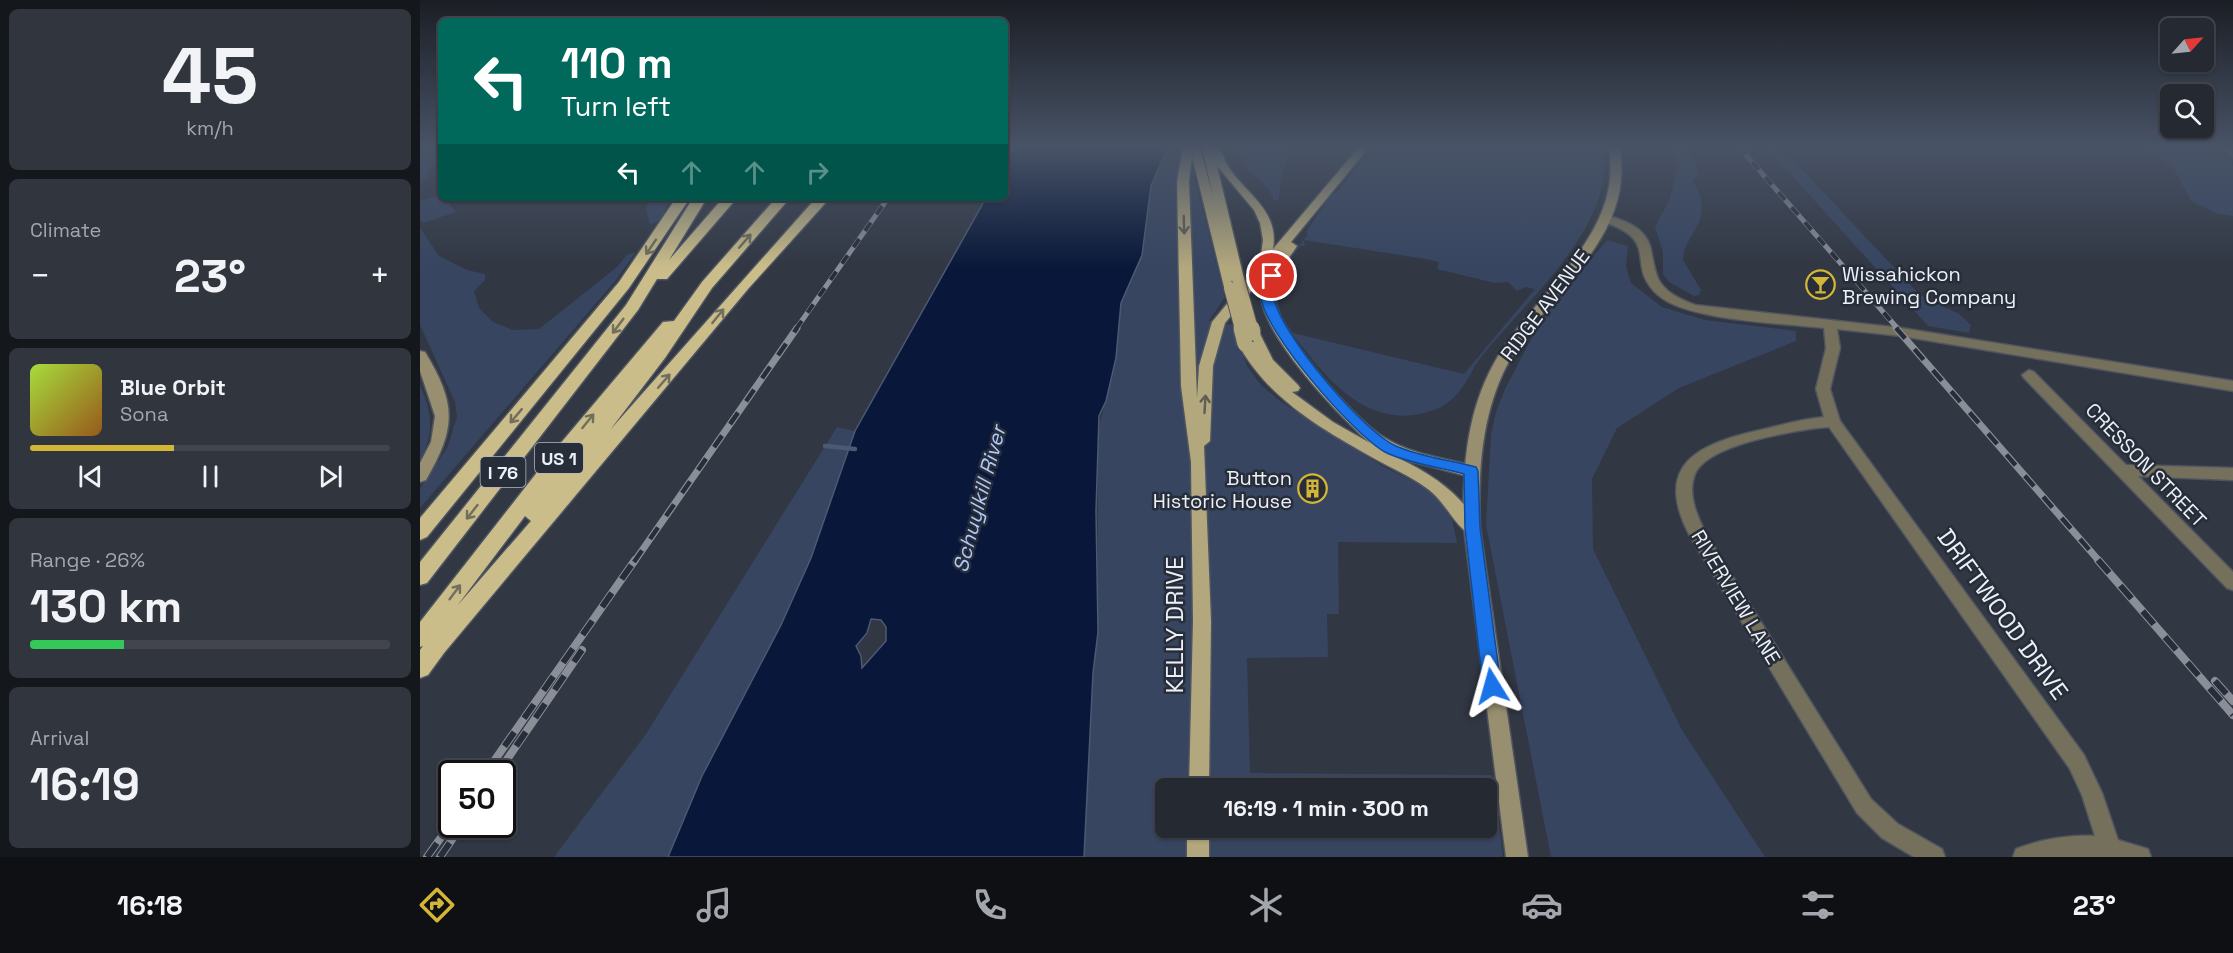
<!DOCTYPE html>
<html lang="en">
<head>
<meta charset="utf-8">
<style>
	:root { --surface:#252932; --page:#31353e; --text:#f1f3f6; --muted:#a3a6ac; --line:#42454d; --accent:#d3b635 }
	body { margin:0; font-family:"Space Grotesk",sans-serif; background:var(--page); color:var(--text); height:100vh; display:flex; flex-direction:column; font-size:22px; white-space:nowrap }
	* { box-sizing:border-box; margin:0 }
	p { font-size:20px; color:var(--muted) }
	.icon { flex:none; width:33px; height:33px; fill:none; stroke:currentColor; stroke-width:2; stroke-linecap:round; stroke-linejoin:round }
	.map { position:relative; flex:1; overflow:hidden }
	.panel { display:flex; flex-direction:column; gap:9px; padding:9px; background:#14171c; width:420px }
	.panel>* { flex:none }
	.top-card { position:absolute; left:18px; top:18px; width:570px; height:183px; border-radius:9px; box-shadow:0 2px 4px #0004,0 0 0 2px var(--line); background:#00695c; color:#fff; overflow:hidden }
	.needle { width:39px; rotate:63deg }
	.tools { position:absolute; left:1740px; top:18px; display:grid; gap:12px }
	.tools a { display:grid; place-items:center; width:54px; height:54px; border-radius:9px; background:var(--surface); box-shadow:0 2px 4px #0004,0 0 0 2px var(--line); font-size:30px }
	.speed { position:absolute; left:18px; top:760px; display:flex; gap:12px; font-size:30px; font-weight:700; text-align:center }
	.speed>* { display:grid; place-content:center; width:78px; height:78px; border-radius:50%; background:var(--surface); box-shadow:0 2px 4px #0004,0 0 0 2px var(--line); line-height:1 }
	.speed .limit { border:3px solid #111; border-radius:9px; background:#fff; color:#111 }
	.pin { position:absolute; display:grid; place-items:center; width:51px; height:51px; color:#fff; margin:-26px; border:3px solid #fff; border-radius:50%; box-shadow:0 2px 6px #0007 }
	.me { position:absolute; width:66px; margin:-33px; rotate:352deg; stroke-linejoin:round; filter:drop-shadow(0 0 4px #0008) }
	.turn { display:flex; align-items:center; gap:21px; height:126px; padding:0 24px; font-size:27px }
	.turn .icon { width:78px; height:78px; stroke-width:2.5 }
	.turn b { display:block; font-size:42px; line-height:51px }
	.lanes { display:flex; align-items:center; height:57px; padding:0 24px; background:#0003; justify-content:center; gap:30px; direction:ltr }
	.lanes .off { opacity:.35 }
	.big { font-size:45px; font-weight:800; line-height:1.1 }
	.panel .tile { flex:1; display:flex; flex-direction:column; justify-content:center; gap:9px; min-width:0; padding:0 21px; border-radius:9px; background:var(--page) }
	.panel .dial { align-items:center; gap:0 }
	.dial b { font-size:78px; line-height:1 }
	.song { display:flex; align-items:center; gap:18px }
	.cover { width:72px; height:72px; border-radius:9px; background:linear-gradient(135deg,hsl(80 70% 55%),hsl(30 70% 35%)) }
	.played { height:6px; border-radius:3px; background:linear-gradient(90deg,var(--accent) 40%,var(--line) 40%) }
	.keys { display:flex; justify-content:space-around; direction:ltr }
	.heat { display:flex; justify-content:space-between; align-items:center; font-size:33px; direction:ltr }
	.charge { height:9px; border-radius:4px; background:linear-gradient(90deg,#34c759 26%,var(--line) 0) }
	.trip { position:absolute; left:735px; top:778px; width:342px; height:60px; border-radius:9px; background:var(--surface); box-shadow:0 2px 4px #0004,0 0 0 2px var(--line); font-weight:800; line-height:60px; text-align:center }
	.dock { display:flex; height:96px; justify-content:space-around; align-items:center; background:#0f1014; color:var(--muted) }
	.dock .icon { width:42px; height:42px }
	.dock .active { color:var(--accent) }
	.dock b { font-size:27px; color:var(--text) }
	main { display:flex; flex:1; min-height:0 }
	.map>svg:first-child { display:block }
	.green { fill:#374561; fill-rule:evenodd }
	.water { fill:#09183a; stroke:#4d5973; stroke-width:1.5; fill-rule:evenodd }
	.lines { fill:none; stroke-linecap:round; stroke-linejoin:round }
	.stream { stroke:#4d5973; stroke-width:4.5 }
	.street-casing { stroke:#4f5560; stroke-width:3 }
	.secondary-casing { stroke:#4f5560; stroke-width:3 }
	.primary-casing { stroke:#4f5560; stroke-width:3 }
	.highway-casing { stroke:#4f5560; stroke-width:3 }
	.street { fill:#75705c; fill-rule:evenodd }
	.secondary { fill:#978f6f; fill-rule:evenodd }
	.primary { fill:#b2a77d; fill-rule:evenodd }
	.highway { fill:#cabd8a; fill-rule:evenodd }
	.rail-far2-casing { stroke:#898e97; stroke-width:5 }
	.rail-far1-casing { stroke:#898e97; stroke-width:7 }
	.rail-casing { stroke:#898e97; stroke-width:8 }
	.rail-far2 { stroke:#272d39; stroke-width:4; stroke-dasharray:10; stroke-linecap:butt }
	.rail-far1 { stroke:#272d39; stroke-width:4.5; stroke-dasharray:14; stroke-linecap:butt }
	.rail { stroke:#272d39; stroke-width:6; stroke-dasharray:17; stroke-linecap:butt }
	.primary-bridge-far1-casing { stroke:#4f5560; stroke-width:14; stroke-linecap:butt }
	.primary-bridge-casing { stroke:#4f5560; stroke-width:18; stroke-linecap:butt }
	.primary-bridge-far1 { stroke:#b2a77d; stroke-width:12 }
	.primary-bridge { stroke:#b2a77d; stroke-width:15 }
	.oneway { stroke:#5f5e54 }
	.oneway2 { stroke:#706e5d }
	.route { fill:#1a73e8; stroke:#114b97; stroke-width:1.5 }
	.labels { text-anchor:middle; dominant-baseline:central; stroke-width:5; stroke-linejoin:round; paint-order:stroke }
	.shield { fill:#272d39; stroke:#b1b6be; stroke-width:1.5 }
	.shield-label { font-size:18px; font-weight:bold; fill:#ecf0f7 }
	.poi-label { font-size:20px; fill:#ecf0f7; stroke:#272d39; text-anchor:start }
	.street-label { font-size:20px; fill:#ecf0f7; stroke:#272d39 }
	.water-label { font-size:21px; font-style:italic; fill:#afc9fd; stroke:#272d39 }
	.near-street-label { font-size:24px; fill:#ecf0f7; stroke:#272d39 }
</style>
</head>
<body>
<main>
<section class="panel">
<div class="tile dial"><b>45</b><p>km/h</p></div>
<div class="tile"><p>Climate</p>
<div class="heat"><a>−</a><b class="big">23°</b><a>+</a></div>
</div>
<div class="tile">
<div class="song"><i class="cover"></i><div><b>Blue Orbit</b><p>Sona</p></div></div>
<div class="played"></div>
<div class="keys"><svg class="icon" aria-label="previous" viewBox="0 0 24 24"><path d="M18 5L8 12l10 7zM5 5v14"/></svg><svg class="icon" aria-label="pause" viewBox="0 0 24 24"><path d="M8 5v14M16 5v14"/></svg><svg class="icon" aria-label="next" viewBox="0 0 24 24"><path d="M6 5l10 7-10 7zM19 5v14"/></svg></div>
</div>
<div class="tile"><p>Range · 26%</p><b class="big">130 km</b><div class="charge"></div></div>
<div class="tile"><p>Arrival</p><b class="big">16:19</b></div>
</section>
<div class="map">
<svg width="1813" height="857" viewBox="0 0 1813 857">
	<rect width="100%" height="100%" fill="#313743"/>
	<g class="green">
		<polygon points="0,147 21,147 21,162 7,171 10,178 0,181"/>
		<path d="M748,147H779L781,162L773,163L777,175H774L805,297L789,321L813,325L827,366L841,385L860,401L962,466L1013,491L1031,514L1037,543L918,542L919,614H907L908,657L827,658L830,773L1072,775L1083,857H664L673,673L678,632V431L696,358L701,303L697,300L722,255L731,186ZM746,789H1066V828H746Z"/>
		<polygon points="816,147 870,147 860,184 859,200 854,201 849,189 829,171"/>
		<path d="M954,147H1183C1186,171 1182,195 1171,217C1146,269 1098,312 1062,356C1052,368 1048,383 1037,394C1030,402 1022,408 1011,411C953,430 913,387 881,345C871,331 855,315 855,298C855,275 875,252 888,234L886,232L911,195L917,192ZM884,240L1006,259L1019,262L1017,269L1075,283L1088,282L1097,291L1105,287L1115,289L1044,374L873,333C846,297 856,280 880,246H885Z"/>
		<polygon points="1248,147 1268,147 1279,174 1273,180 1281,198 1282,209 1280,220 1264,250 1263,260 1281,290 1279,295 1274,296 1249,282 1243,274 1243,252 1235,227 1250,199 1258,162"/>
		<polygon points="1346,147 1352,147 1373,160 1500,295 1539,314 1551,325 1549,333 1508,326"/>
		<polygon points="1727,147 1797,147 1813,166 1813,216 1798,214 1771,201 1753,167 1728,153"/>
		<polygon points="21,195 21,198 25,198 36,212 3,223 0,219 0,201"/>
		<polygon points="230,198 251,198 240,220 230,225 226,209"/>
		<polygon points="0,228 19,256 47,270 65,274 65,280 54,291 59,308 73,322 93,330 119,329 197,267 208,254 215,253 196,280 0,508 0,488 27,448 37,417 35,402 0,325"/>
		<polygon points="1187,240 1208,246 1206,267 1211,283 1242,307 1285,320 1376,331 1376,341 1259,388 1197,428 1172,479 1173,549 1262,730 1345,857 1131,857 1066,525 1071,434 1076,412 1085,389 1120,322"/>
		<path d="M0,385C12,413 15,432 0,460Z"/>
		<polygon points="417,427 435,431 391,558 361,625 282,776 248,857 134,857 226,734"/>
	</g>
	<path class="water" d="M594,147H748L731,186L722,255L701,303L696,358L686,401L679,416L676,511L678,632L673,673L664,857H248L282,776L361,625L391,558L435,431L566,198H585V164ZM451,619L461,620L466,627V641L442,668L441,656L436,646L447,633Z"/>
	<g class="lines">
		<polyline class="stream" points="405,446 435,449"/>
		<defs>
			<g id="street">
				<polygon points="1802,147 1812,147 1813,157"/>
				<path d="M1185,215C1208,221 1229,229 1232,255C1234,264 1235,274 1240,282C1248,294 1262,300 1275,305L1481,328L1813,381V391L1481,336L1417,329L1420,348L1410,389L1420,421L1664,755L1682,793L1698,840L1728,849L1731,857H1593L1596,849C1622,839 1648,835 1675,836L1662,795L1650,769L1409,427L1397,428C1368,432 1287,445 1275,474C1267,494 1277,515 1285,532L1451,799L1478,824L1522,849L1525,857H1494L1462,838L1437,813L1271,538C1230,463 1280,443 1345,429C1364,424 1384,419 1404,417L1396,389L1406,348L1404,328C1363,323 1267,321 1238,295C1203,264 1244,241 1181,221L1179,219Z"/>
				<polygon points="1609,370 1614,372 1706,465 1813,468 1813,480 1718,476 1813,572 1813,590 1807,588 1604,378 1602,375"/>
			</g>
			<g id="secondary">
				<path d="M1190,147H1200C1201,157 1202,169 1201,179C1196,252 1117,305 1086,367C1061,417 1058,474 1060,528L1108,857H1086L1044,528C1042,473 1046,416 1072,367C1104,305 1183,251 1190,179C1191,169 1190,157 1190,147Z"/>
				<path d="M0,351L5,352C37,405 36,428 6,480L0,482V463L11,442L15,416L0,371Z"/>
			</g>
			<g id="primary">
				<path d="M763,147H780L793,197L782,147H800C803,156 806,164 812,172C831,197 859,213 853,249L939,147H949L871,242L877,246C868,260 852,277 853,295C856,330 934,420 965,438C992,455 1026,458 1057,467L1059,471L1057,475L1051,477L978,458C1012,474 1042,494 1060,528L1058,532C1053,534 1049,535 1045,531C1030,518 1024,500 1005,487C990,476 973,469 957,460C903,430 849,400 818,344L825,340L831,342L826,333L828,330H838L853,360L878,385L880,388L878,391L872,392L913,422L950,443C919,416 842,336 841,294C840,285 846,276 850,268L805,323L793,366L790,441L784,446L791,621L789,789H769L773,621L771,462L761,386L757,181ZM772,156L805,291H815V282H822L824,279L797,166L834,210L840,223L843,240L840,264L792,322L779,366L777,398L769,181Z"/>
				<rect x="767" y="828" width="22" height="29"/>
			</g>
			<g id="highway">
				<polygon points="256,198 270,198 209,288 7,537 0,540 0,518 199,282"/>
				<polygon points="273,198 287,198 249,260 303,198 317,198 247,279 237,279 218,310 7,583 0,585 0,562 206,305"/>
				<path d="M356,198H370L292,288L245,358L190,430L396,198H410L328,289L24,653L8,675L0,678V650L3,646L0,647V622L129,457L243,322L254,321L282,282ZM105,516L111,521L37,606Z"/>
			</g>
		</defs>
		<use href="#street" class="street-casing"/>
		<use href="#secondary" class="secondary-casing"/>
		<use href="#primary" class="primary-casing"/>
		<use href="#highway" class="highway-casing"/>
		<use href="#street" class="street"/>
		<use href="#secondary" class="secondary"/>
		<use href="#primary" class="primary"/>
		<use href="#highway" class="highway"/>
		<defs>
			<g id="rail-far2">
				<polyline points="1319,147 1478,329"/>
				<polyline points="376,329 468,198"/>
			</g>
			<g id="rail-far1">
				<polyline points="1476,328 1680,562"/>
				<polyline points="214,562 377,328"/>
			</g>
			<g id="rail">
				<polyline points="1678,560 1813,715"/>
				<polyline points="1795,681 1813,701"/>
				<polyline points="65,774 215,560"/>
				<polyline points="77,774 162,650"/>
				<polyline points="7,857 32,822"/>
				<polyline points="20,857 42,825"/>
			</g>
		</defs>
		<use href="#rail-far2" class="rail-far2-casing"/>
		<use href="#rail-far1" class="rail-far1-casing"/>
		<use href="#rail" class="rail-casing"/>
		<use href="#rail-far2" class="rail-far2"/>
		<use href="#rail-far1" class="rail-far1"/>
		<use href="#rail" class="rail"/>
		<defs>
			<g id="primary-bridge-far1">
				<polyline points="818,279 832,329"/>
				<polyline points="810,288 821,329"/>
			</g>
			<g id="primary-bridge">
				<polyline points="821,328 825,344"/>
				<polyline points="832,328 833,333"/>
			</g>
		</defs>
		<use href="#primary-bridge-far1" class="primary-bridge-far1-casing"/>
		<use href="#primary-bridge" class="primary-bridge-casing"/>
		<use href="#primary-bridge-far1" class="primary-bridge-far1"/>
		<use href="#primary-bridge" class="primary-bridge"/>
	</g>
	<defs><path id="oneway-shaft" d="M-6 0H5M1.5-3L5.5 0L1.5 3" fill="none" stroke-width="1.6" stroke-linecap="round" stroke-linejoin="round" transform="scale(1.5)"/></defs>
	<g class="oneway">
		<use href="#oneway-shaft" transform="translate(764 225) rotate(88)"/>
		<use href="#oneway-shaft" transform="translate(785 404) rotate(-87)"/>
	</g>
	<g class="oneway2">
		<use href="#oneway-shaft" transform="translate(325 241) rotate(-49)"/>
		<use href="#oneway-shaft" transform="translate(231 247) rotate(124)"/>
		<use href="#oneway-shaft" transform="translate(298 316) rotate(-51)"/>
		<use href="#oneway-shaft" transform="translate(198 326) rotate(127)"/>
		<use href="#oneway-shaft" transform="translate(244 381) rotate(-49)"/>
		<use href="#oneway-shaft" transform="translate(96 416) rotate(130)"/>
		<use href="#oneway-shaft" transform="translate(168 421) rotate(-51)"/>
		<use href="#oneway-shaft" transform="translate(52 512) rotate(128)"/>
		<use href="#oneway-shaft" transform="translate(35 592) rotate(-53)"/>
	</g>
	<linearGradient id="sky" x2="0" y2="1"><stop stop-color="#1b1e25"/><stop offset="0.55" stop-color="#485366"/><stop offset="1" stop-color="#485366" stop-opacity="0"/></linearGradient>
	<rect width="1813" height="267" fill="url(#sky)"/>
	<path class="route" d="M848,274L857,276C856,283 852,292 854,299C862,335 942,431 976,446C1000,457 1030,460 1056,467L1058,471L1060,528L1081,686L1078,692L1072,694L1066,692L1063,686L1045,528L1044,474C1023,468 983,462 965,452C934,435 842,330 841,296C841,289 845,279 848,274Z"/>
	<defs>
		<symbol id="bar-ring" viewBox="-11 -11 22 22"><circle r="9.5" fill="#272d39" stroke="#d3b635" stroke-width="1.5"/><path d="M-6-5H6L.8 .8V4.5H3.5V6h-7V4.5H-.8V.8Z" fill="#d3b635"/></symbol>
		<symbol id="building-ring" viewBox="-11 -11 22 22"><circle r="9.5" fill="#272d39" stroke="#d3b635" stroke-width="1.5"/><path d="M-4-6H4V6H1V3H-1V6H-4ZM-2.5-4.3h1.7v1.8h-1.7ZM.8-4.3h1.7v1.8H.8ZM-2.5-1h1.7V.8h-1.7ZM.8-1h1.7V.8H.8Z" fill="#d3b635"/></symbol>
	</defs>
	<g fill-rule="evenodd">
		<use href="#bar-ring" x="1384" y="268" width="33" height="33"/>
		<use href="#building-ring" x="876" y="472" width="33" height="33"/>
	</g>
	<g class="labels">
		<g class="shield">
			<rect x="115" y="443" width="48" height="30" rx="4.5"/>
			<rect x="60.5" y="457" width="45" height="30" rx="4.5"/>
		</g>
		<g class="shield-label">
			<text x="139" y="458">US 1</text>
			<text x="83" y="472">I 76</text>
		</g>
		<g class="poi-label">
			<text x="1422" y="274">Wissahickon<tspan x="1422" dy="23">Brewing Company</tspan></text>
			<text x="872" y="478" text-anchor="end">Button<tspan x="872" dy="23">Historic House</tspan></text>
		</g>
		<g class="street-label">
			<text transform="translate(1125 305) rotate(-53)">RIDGE AVENUE</text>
			<text transform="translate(1726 465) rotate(46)">CRESSON STREET</text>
			<text transform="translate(1316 597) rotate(59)">RIVERVIEW LANE</text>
		</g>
		<g class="water-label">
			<text transform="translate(559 499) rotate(-75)">Schuylkill River</text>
		</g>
		<g class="near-street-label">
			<text transform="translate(1583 614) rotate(54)">DRIFTWOOD DRIVE</text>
			<text transform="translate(754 625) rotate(-90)">KELLY DRIVE</text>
		</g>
	</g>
</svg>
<div class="tools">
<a><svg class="needle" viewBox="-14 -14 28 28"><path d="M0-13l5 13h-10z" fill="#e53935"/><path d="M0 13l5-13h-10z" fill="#a3a6ac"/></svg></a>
<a><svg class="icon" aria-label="search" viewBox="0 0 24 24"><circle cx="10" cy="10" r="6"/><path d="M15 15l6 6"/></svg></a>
</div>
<div class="speed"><div class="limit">50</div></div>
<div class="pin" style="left:852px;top:276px;background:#d93025"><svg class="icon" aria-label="arrive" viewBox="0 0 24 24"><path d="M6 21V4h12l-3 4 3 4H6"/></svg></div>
<svg class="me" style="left:1072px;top:686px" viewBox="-20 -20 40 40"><path d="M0-17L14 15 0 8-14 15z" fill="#1a73e8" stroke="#fff" stroke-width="4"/></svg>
<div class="trip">16:19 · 1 min · 300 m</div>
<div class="top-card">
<div class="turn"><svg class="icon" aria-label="left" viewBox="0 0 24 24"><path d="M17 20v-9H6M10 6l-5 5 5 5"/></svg><div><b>110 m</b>Turn left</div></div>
<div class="lanes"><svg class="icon" aria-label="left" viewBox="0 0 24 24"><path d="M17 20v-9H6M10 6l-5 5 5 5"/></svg><svg class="icon off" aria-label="ahead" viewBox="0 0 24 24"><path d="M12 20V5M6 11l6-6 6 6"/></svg><svg class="icon off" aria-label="ahead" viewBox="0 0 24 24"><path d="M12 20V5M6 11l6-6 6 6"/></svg><svg class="icon off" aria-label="right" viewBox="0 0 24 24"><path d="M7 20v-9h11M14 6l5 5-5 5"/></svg></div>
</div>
</div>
</main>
<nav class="dock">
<b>16:18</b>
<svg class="icon active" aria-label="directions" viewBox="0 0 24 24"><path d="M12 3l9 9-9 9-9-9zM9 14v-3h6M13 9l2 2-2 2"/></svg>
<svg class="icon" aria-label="music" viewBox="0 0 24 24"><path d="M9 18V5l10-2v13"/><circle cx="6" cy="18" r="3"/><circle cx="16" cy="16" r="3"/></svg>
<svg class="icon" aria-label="phone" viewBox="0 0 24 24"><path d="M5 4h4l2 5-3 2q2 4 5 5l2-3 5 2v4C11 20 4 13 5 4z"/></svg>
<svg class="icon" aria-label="climate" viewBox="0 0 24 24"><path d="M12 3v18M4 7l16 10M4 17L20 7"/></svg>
<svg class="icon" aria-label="car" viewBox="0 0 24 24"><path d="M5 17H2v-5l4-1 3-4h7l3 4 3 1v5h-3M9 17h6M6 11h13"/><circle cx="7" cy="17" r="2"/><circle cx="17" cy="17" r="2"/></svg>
<svg class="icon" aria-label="filters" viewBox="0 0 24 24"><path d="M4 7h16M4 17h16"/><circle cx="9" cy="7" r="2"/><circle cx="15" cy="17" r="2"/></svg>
<b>23°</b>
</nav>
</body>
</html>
